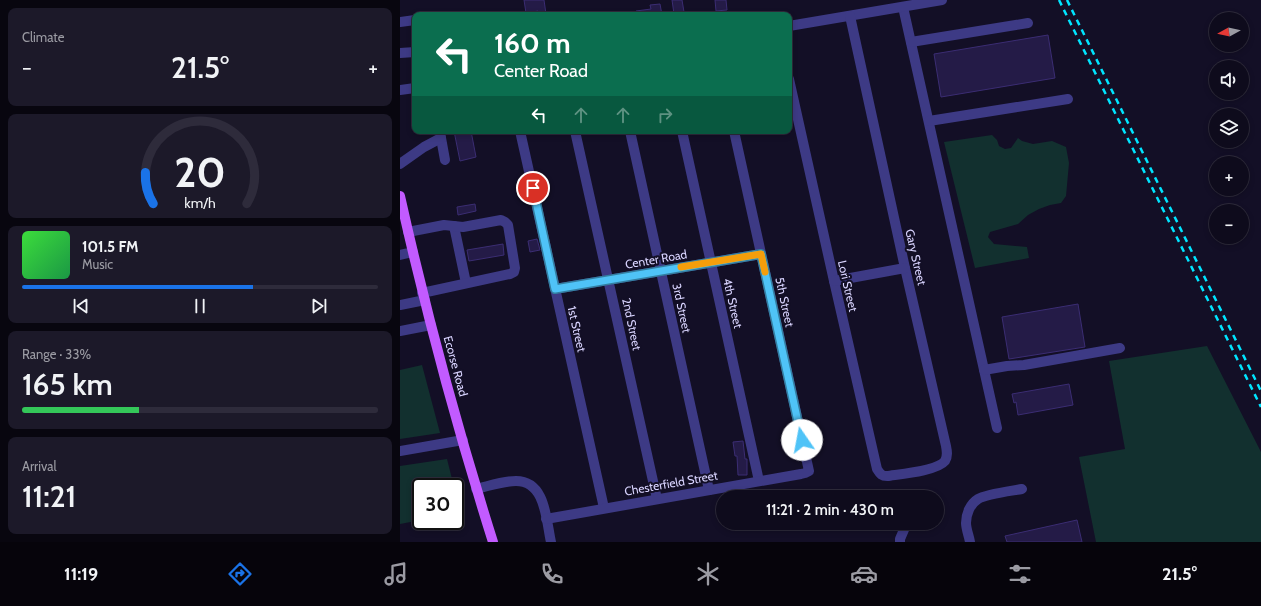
<!DOCTYPE html>
<html lang="en">
<head>
<meta charset="utf-8">
<style>
	:root { --surface:#0e0b1c; --page:#1c1929; --text:#f1f3f6; --muted:#9b9ba3; --line:#2e2b3b; --accent:#1a73e8 }
	body { margin:0; font-family:Cabin,sans-serif; background:var(--page); color:var(--text); height:100vh; display:flex; flex-direction:column; font-size:15px; white-space:nowrap }
	* { box-sizing:border-box; margin:0 }
	p { font-size:13px; color:var(--muted) }
	.icon { flex:none; width:22px; height:22px; fill:none; stroke:currentColor; stroke-width:2; stroke-linecap:round; stroke-linejoin:round }
	.map { position:relative; flex:1; overflow:hidden }
	.side { display:flex; flex-direction:column; gap:8px; padding:8px; background:#08060f; width:400px }
	.side>* { flex:none }
	.banner { position:absolute; left:12px; top:12px; width:380px; height:122px; border-radius:8px; box-shadow:0 2px 6px #0003,0 0 0 1px var(--line); background:#0b6e4f; color:#fff; overflow:hidden }
	.needle { width:26px; rotate:262deg }
	.buttons { position:absolute; left:809px; top:12px; display:grid; gap:8px }
	.buttons a { display:grid; place-items:center; width:40px; height:40px; border-radius:50%; background:var(--surface); box-shadow:0 2px 6px #0003,0 0 0 1px var(--line); font-size:20px }
	.speed { position:absolute; left:12px; top:478px; display:flex; gap:8px; font-size:20px; font-weight:700; text-align:center }
	.speed>* { display:grid; place-content:center; width:52px; height:52px; border-radius:50%; background:var(--surface); box-shadow:0 2px 6px #0003,0 0 0 1px var(--line); line-height:1 }
	.speed .limit { border:2px solid #111; border-radius:6px; background:#fff; color:#111 }
	.pin { position:absolute; display:grid; place-items:center; width:34px; height:34px; color:#fff; margin:-17px; border:2px solid #fff; border-radius:50%; box-shadow:0 1px 4px #0007 }
	.me { position:absolute; width:44px; margin:-22px; rotate:348deg; stroke-linejoin:round; filter:drop-shadow(0 0 3px #0008) }
	.turn { display:flex; align-items:center; gap:14px; height:84px; padding:0 16px; font-size:18px }
	.turn .icon { width:52px; height:52px; stroke-width:2.5 }
	.turn b { display:block; font-size:28px; line-height:34px }
	.lanes { display:flex; align-items:center; height:38px; padding:0 16px; background:#0003; justify-content:center; gap:20px; direction:ltr }
	.lanes .off { opacity:.35 }
	.big { font-size:30px; font-weight:600; line-height:1.1 }
	.side .card { flex:1; display:flex; flex-direction:column; justify-content:center; gap:6px; min-width:0; padding:0 14px; border-radius:8px; background:var(--page) }
	.side .dial { align-items:center; gap:0 }
	.dial svg { height:104px; overflow:visible; fill:none; stroke:var(--line); stroke-width:7; stroke-linecap:round; text-anchor:middle }
	.dial text { fill:var(--text); stroke:none }
	.song { display:flex; align-items:center; gap:12px }
	.cover { width:48px; height:48px; border-radius:6px; background:linear-gradient(135deg,hsl(120 70% 55%),hsl(140 70% 35%)) }
	.played { height:4px; border-radius:2px; background:linear-gradient(90deg,var(--accent) 65%,var(--line) 65%) }
	.keys { display:flex; justify-content:space-around; direction:ltr }
	.heat { display:flex; justify-content:space-between; align-items:center; font-size:22px; direction:ltr }
	.charge { height:6px; border-radius:3px; background:linear-gradient(90deg,#34c759 33%,var(--line) 0) }
	.trip { position:absolute; left:316px; top:490px; width:228px; height:40px; border-radius:20px; background:var(--surface); box-shadow:0 2px 6px #0003,0 0 0 1px var(--line); font-weight:600; line-height:40px; text-align:center }
	.dock { display:flex; height:64px; justify-content:space-around; align-items:center; background:#06040b; color:var(--muted) }
	.dock .icon { width:28px; height:28px }
	.dock .active { color:var(--accent) }
	.dock b { font-size:18px; color:var(--text) }
	main { display:flex; flex:1; min-height:0 }
	.map>svg:first-child { display:block }
	.green { fill:#12302f }
	.building { fill:#241b47; stroke:#3b2d73 }
	.lines { fill:none; stroke-linecap:round; stroke-linejoin:round }
	.minor { stroke:#3d3a85; stroke-width:10 }
	.major { stroke:#c25bff; stroke-width:10 }
	.rail { stroke:#00e5ff; stroke-width:2.5; stroke-dasharray:6 5; stroke-linecap:butt }
	.route-casing { stroke:#337fa1; stroke-width:10 }
	.route { stroke:#4fc3f7; stroke-width:7 }
	.slow { stroke:#f59e0b; stroke-width:7 }
	.labels { text-anchor:middle; dominant-baseline:central; stroke-width:4; stroke-linejoin:round; paint-order:stroke }
	.street-label { font-size:12px; fill:#d9d4ff; stroke:#130f26 }
</style>
</head>
<body>
<main>
<section class="side">
<div class="card"><p>Climate</p>
<div class="heat"><a>−</a><b class="big">21.5°</b><a>+</a></div>
</div>
<div class="card dial"><svg viewBox="0 0 100 80">
<path d="M14 69A42 42 0 1 1 86 69"/>
<path d="M14 69A42 42 0 0 1 8 45" stroke="#1a73e8"/>
<text x="50" y="56" font-size="32" font-weight="700">20</text>
<text x="50" y="72" font-size="11">km/h</text>
</svg></div>
<div class="card">
<div class="song"><i class="cover"></i><div><b>101.5 FM</b><p>Music</p></div></div>
<div class="played"></div>
<div class="keys"><svg class="icon" aria-label="previous" viewBox="0 0 24 24"><path d="M18 5L8 12l10 7zM5 5v14"/></svg><svg class="icon" aria-label="pause" viewBox="0 0 24 24"><path d="M8 5v14M16 5v14"/></svg><svg class="icon" aria-label="next" viewBox="0 0 24 24"><path d="M6 5l10 7-10 7zM19 5v14"/></svg></div>
</div>
<div class="card"><p>Range · 33%</p><b class="big">165 km</b><div class="charge"></div></div>
<div class="card"><p>Arrival</p><b class="big">11:21</b></div>
</section>
<div class="map">
<svg width="861" height="542" viewBox="0 0 861 542">
	<rect width="100%" height="100%" fill="#130f26"/>
	<g class="green">
		<polygon points="592,135 597,140 599,146 605,149 611,148 618,138 622,141 633,144 652,141 666,147 669,163 666,196 661,203 650,205 639,209 628,215 618,224 590,232 588,237 594,244 627,247 629,258 575,268 544,142"/>
		<polygon points="807,346 861,452 861,542 696,542 679,457 725,449 709,361"/>
		<polygon points="22,365 40,433 0,439 0,370"/>
		<polygon points="47,459 54,487 21,487 21,520 0,524 0,466"/>
	</g>
	<g class="building">
		<polygon points="124,0 144,0 146,14 138,15 138,11 126,13"/>
		<polygon points="272,0 282,0 284,12 274,14"/>
		<polygon points="315,0 326,0 327,10 316,11"/>
		<polygon points="260,4 262,15 237,15 236,11 251,9 250,5"/>
		<polygon points="648,35 655,78 541,97 534,54"/>
		<polygon points="54,131 71,131 76,157 60,161"/>
		<polygon points="75,204 76,211 58,215 57,207"/>
		<polygon points="137,239 140,250 130,252 128,241"/>
		<polygon points="103,244 104,255 69,261 67,250"/>
		<polygon points="678,304 685,347 609,359 602,317"/>
		<polygon points="669,384 673,405 618,415 616,402 614,403 612,394"/>
		<polygon points="343,441 345,459 347,459 347,475 338,475 337,456 335,456 333,442"/>
		<polygon points="677,520 682,542 607,542 605,536"/>
	</g>
	<g class="lines">
		<g class="minor">
			<polyline points="503,7 597,428"/>
			<polyline points="0,22 15,20"/>
			<polyline points="389,26 542,0"/>
			<polyline points="511,42 628,23"/>
			<polyline points="0,53 15,52"/>
			<path d="M389,79L434,281L477,469C480,474 482,476 487,476C500,474 537,471 545,461C548,456 547,451 546,446L505,268L450,16"/>
			<polyline points="0,90 15,88"/>
			<polyline points="529,121 668,99"/>
			<polyline points="120,131 204,508"/>
			<polyline points="175,131 257,499"/>
			<polyline points="230,131 309,490"/>
			<polyline points="282,131 359,481"/>
			<polyline points="41,138 45,160"/>
			<polyline points="0,164 24,147 41,138 40,131"/>
			<polyline points="54,226 66,283"/>
			<polyline points="8,232 44,225 63,227 101,220 105,222 108,225 115,268 114,272 110,274 22,293"/>
			<polyline points="0,255 13,252"/>
			<polyline points="434,281 505,268"/>
			<polyline points="155,289 361,254"/>
			<polyline points="0,305 25,300"/>
			<polyline points="0,331 31,325"/>
			<polyline points="584,370 607,366 624,365 720,348"/>
			<polyline points="0,451 63,440"/>
			<path d="M76,489C89,486 103,481 116,481C146,481 146,520 151,542"/>
			<polyline points="146,519 401,474 405,473 409,471 334,131"/>
			<polyline points="500,542 500,539 506,525"/>
			<path d="M570,542C569,536 566,529 566,523C566,514 570,504 578,499C586,494 611,491 622,489"/>
		</g>
		<path class="major" d="M0,196C26,312 57,428 93,542"/>
		<g class="rail">
			<polyline points="659,0 861,407"/>
			<polyline points="667,0 861,391"/>
		</g>
	</g>
	<g class="lines">
		<defs>
			<polyline id="route" points="133,188 155,289 361,254 402,440"/>
		</defs>
		<use href="#route" class="route-casing"/>
		<use href="#route" class="route"/>
		<polyline class="slow" points="281,267 361,254 365,272"/>
	</g>
	<g class="labels">
		<g class="street-label">
			<text transform="translate(516 257) rotate(77)">Gary Street</text>
			<text transform="translate(256 259) rotate(-10)">Center Road</text>
			<text transform="translate(448 286) rotate(77)">Lori Street</text>
			<text transform="translate(385 302) rotate(78)">5th Street</text>
			<text transform="translate(333 303) rotate(77)">4th Street</text>
			<text transform="translate(282 308) rotate(78)">3rd Street</text>
			<text transform="translate(232 324) rotate(78)">2nd Street</text>
			<text transform="translate(177 329) rotate(77)">1st Street</text>
			<text transform="translate(56 366) rotate(75)">Ecorse Road</text>
			<text transform="translate(271 483) rotate(-10)">Chesterfield Street</text>
		</g>
	</g>
</svg>
<div class="buttons">
<a><svg class="needle" viewBox="-14 -14 28 28"><path d="M0-13l5 13h-10z" fill="#e53935"/><path d="M0 13l5-13h-10z" fill="#9b9ba3"/></svg></a>
<a><svg class="icon" aria-label="sound" viewBox="0 0 24 24"><path d="M4 9h4l5-4v14l-5-4H4zM17 9q2 3 0 6"/></svg></a>
<a><svg class="icon" aria-label="layers" viewBox="0 0 24 24"><path d="M12 4l9 5-9 5-9-5zM3 14l9 5 9-5"/></svg></a>
<a>+</a>
<a>−</a>
</div>
<div class="speed"><div class="limit">30</div></div>
<div class="pin" style="left:133px;top:188px;background:#d93025"><svg class="icon" aria-label="arrive" viewBox="0 0 24 24"><path d="M6 21V4h12l-3 4 3 4H6"/></svg></div>
<svg class="me" style="left:402px;top:440px" viewBox="-20 -20 40 40"><circle r="19" fill="#fff"/><path d="M0-13L10 11 0 6-10 11z" fill="#4fc3f7"/></svg>
<div class="trip">11:21 · 2 min · 430 m</div>
<div class="banner">
<div class="turn"><svg class="icon" aria-label="left" viewBox="0 0 24 24"><path d="M17 20v-9H6M10 6l-5 5 5 5"/></svg><div><b>160 m</b>Center Road</div></div>
<div class="lanes"><svg class="icon" aria-label="left" viewBox="0 0 24 24"><path d="M17 20v-9H6M10 6l-5 5 5 5"/></svg><svg class="icon off" aria-label="ahead" viewBox="0 0 24 24"><path d="M12 20V5M6 11l6-6 6 6"/></svg><svg class="icon off" aria-label="ahead" viewBox="0 0 24 24"><path d="M12 20V5M6 11l6-6 6 6"/></svg><svg class="icon off" aria-label="right" viewBox="0 0 24 24"><path d="M7 20v-9h11M14 6l5 5-5 5"/></svg></div>
</div>
</div>
</main>
<nav class="dock">
<b>11:19</b>
<svg class="icon active" aria-label="directions" viewBox="0 0 24 24"><path d="M12 3l9 9-9 9-9-9zM9 14v-3h6M13 9l2 2-2 2"/></svg>
<svg class="icon" aria-label="music" viewBox="0 0 24 24"><path d="M9 18V5l10-2v13"/><circle cx="6" cy="18" r="3"/><circle cx="16" cy="16" r="3"/></svg>
<svg class="icon" aria-label="phone" viewBox="0 0 24 24"><path d="M5 4h4l2 5-3 2q2 4 5 5l2-3 5 2v4C11 20 4 13 5 4z"/></svg>
<svg class="icon" aria-label="climate" viewBox="0 0 24 24"><path d="M12 3v18M4 7l16 10M4 17L20 7"/></svg>
<svg class="icon" aria-label="car" viewBox="0 0 24 24"><path d="M5 17H2v-5l4-1 3-4h7l3 4 3 1v5h-3M9 17h6M6 11h13"/><circle cx="7" cy="17" r="2"/><circle cx="17" cy="17" r="2"/></svg>
<svg class="icon" aria-label="filters" viewBox="0 0 24 24"><path d="M4 7h16M4 17h16"/><circle cx="9" cy="7" r="2"/><circle cx="15" cy="17" r="2"/></svg>
<b>21.5°</b>
</nav>
</body>
</html>
